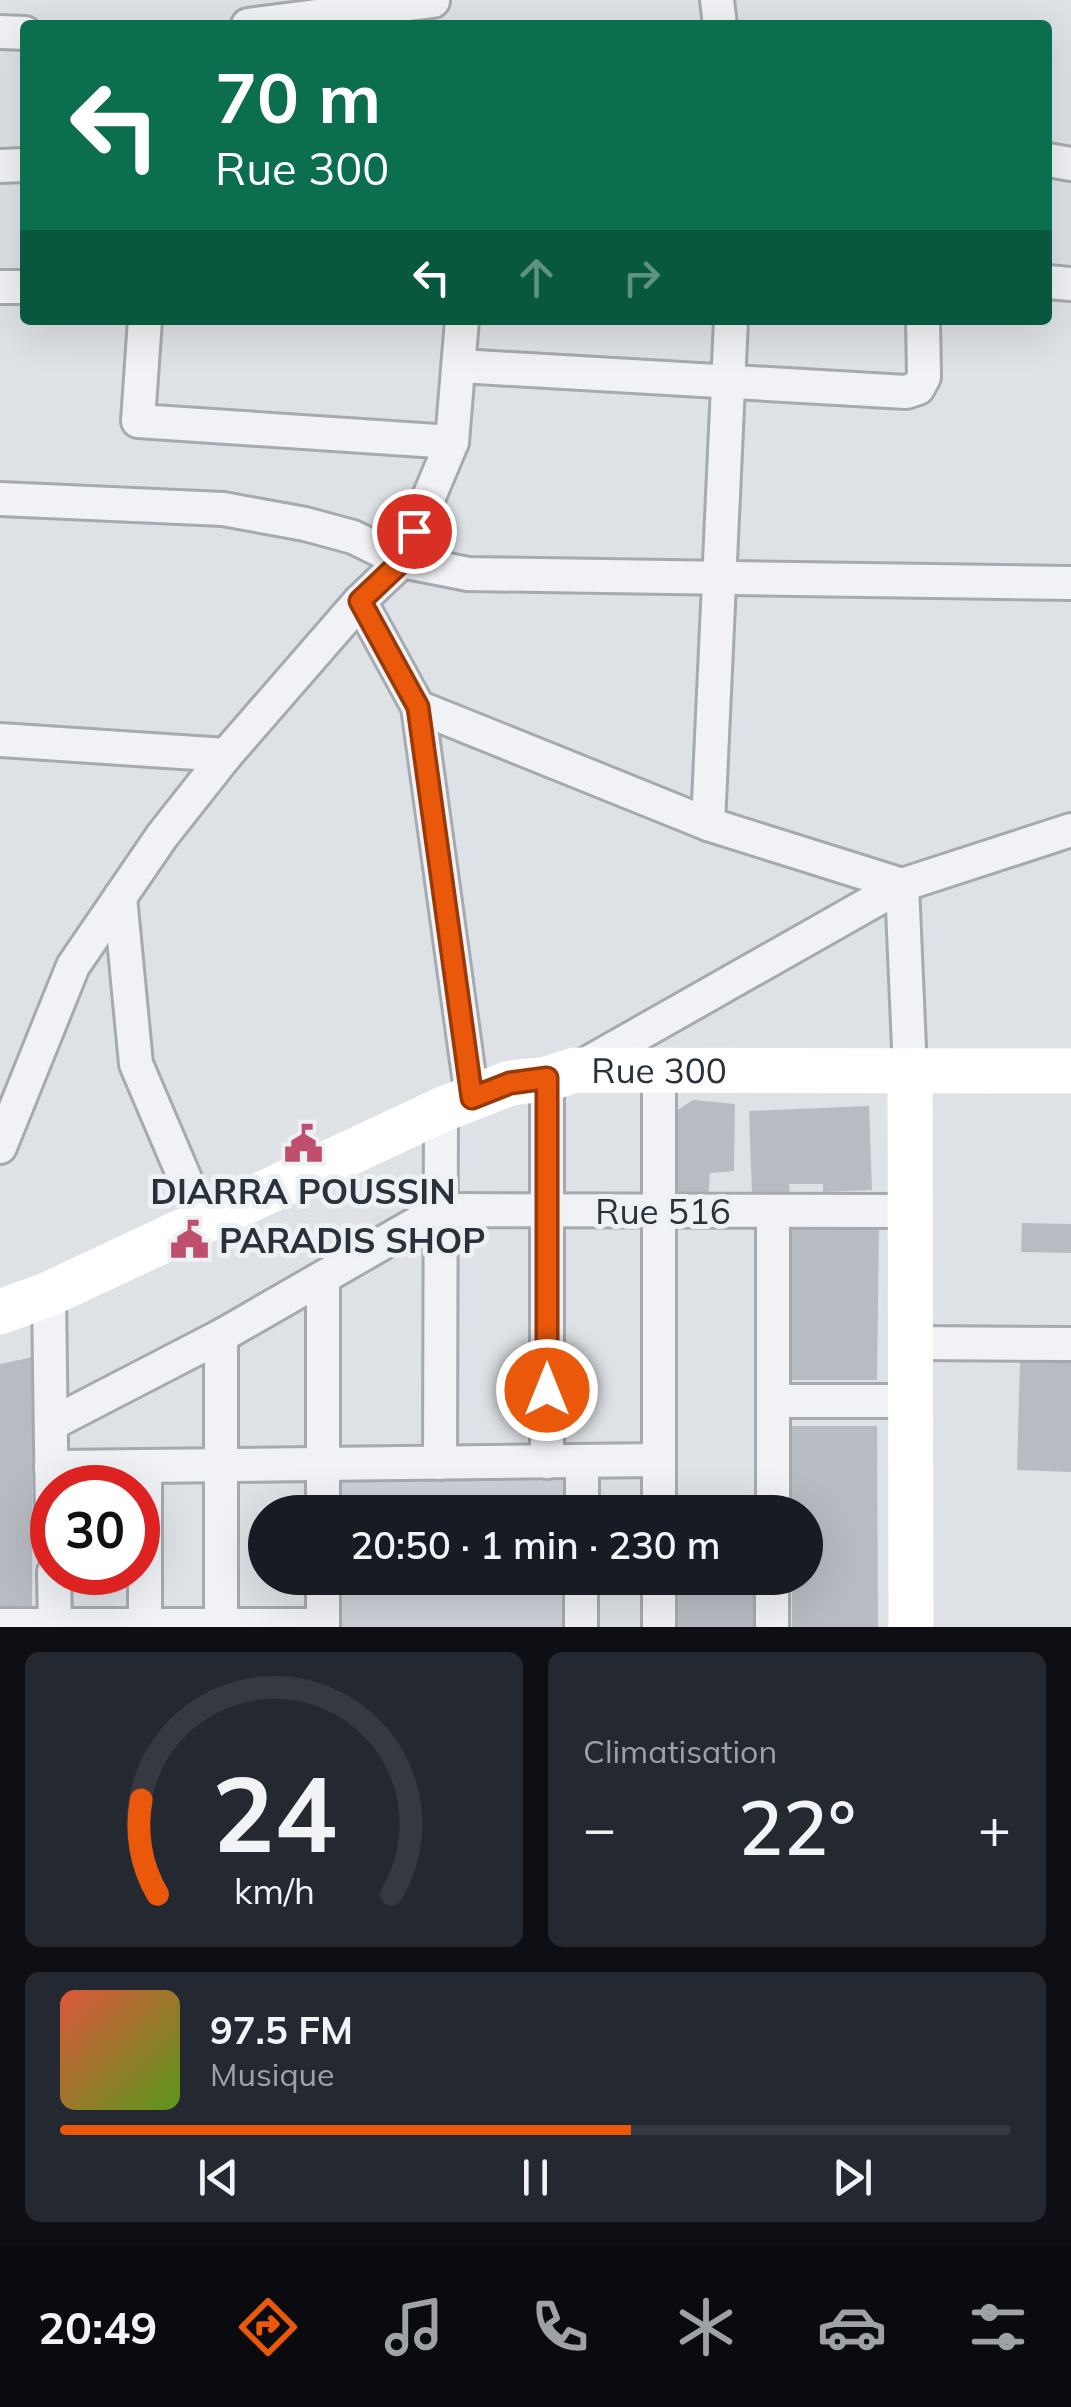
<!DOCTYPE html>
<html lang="fr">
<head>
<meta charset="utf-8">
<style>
	:root { --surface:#171b24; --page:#242831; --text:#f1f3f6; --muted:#9ea1a6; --line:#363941; --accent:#ea580c }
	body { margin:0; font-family:Mulish,sans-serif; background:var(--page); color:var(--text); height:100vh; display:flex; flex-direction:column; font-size:38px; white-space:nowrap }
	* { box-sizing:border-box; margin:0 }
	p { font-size:32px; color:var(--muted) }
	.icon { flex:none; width:55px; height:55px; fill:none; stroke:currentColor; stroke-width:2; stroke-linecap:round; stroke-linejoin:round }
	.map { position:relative; height:1627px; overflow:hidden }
	.side { display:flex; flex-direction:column; gap:25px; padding:25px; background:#0d0f14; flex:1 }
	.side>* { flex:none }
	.guide { position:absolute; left:20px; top:20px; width:1032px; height:305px; border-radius:10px; box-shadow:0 10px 40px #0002; background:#0b6e4f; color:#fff; overflow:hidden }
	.speed { position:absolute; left:30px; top:1465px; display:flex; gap:20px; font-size:50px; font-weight:700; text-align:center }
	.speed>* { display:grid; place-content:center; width:130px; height:130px; border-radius:50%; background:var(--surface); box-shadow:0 10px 40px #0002; line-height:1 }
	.speed .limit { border:15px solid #d22; background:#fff; color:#111 }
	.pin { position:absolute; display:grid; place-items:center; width:85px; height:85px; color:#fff; margin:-42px; border:5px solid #fff; border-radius:50%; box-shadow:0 2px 10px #0007 }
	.me { position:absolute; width:110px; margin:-55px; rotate:0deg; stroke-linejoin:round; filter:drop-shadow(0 0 8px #0008) }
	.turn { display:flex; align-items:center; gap:35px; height:210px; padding:0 30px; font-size:45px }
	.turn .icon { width:130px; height:130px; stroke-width:2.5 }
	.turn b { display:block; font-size:70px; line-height:85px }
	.lanes { display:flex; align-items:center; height:95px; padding:0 30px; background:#0003; justify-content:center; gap:50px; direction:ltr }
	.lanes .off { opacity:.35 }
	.big { font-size:75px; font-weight:600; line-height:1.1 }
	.side .card { flex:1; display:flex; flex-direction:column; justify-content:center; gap:15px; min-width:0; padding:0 35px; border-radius:15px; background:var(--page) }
	.side .dial { align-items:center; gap:0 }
	.dial svg { height:260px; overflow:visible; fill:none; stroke:var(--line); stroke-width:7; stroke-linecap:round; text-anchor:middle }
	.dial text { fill:var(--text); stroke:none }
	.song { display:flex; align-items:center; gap:30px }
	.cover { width:120px; height:120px; border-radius:15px; background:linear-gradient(135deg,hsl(10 70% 55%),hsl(90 70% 35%)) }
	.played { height:10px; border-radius:5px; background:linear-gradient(90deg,var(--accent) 60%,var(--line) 60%) }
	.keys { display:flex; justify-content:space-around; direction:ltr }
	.heat { display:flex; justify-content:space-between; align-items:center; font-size:55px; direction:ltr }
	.side .tiles { flex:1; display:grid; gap:25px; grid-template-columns:1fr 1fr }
	.card:last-child { grid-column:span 2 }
	.trip { position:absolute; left:248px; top:1495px; width:575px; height:100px; border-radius:50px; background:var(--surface); box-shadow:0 10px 40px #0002; font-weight:600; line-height:100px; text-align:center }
	.dock { display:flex; height:160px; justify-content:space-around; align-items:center; background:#090b0e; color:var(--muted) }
	.dock .icon { width:70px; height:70px }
	.dock .selected { color:var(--accent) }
	.dock b { font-size:45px; color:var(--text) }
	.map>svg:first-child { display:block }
	.built { fill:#ccd1d7 }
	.building { fill:#b6bcc2 }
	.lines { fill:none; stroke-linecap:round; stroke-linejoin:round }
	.street-casing { stroke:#a4aaaf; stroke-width:38 }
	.street { stroke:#f0f2f5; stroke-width:32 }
	.secondary { stroke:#fff; stroke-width:45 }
	.route-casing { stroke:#983908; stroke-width:25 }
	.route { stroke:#ea580c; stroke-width:18 }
	.labels { text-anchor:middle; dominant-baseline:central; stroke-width:10; stroke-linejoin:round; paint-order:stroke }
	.street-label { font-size:35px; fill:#29323b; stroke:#edf1f4 }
	.poi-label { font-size:35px; font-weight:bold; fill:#29323b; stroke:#edf1f4 }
</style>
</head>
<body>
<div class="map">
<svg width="1071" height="1627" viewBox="0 0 1071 1627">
	<rect width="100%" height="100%" fill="#dee2e6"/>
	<g class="built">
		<polygon points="577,1448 577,1512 327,1512 327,1449"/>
		<polygon points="328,1578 577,1578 578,1627 328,1627"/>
	</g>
	<g class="building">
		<polygon points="693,1100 735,1104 734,1171 710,1173 708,1202 670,1201 673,1113"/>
		<polygon points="869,1106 872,1190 823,1192 823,1184 789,1184 790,1193 752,1194 749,1111"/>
		<polygon points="1022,1223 1071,1224 1071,1253 1021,1252"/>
		<polygon points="787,1224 879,1225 877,1380 786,1380"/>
		<polygon points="33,1357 32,1607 0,1607 0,1364"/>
		<polygon points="1020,1361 1071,1363 1071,1472 1017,1470"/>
		<polygon points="791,1426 877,1426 878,1627 792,1627 792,1578 805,1578 805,1512 791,1512"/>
		<polygon points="672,1591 754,1592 753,1627 672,1627"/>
	</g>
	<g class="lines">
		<defs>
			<g id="street">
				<polyline points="717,0 720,25"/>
				<polyline points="248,25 433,1"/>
				<polyline points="0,32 25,33"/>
				<polyline points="1048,160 1071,164"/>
				<polyline points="0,166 25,165"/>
				<polyline points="1048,282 1071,284"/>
				<polyline points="0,287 25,287"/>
				<polyline points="145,320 138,421 452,442"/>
				<polyline points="460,366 906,392 918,388 924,377 923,320"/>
				<polyline points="0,499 223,509 305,524 353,537 402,561 468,574 1071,583"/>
				<polyline points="360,601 418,707 708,824 902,885 910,1071"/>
				<polyline points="418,707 472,1098"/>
				<polyline points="0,740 226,755"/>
				<polyline points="708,824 731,320"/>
				<polyline points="120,897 136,1064 203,1221"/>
				<polyline points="579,1068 902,885 1071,830"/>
				<polyline points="0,1147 73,966 162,836 226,755 360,601 402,561 452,442 462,320"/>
				<polyline points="49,1294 52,1519"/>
				<polyline points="911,1343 1071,1344"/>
				<polyline points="773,1401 910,1401"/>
				<polyline points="51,1424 221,1336 440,1210 910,1211"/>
				<polyline points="547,1462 547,1079"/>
				<polyline points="440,1463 441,1110"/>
				<polyline points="51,1467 659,1460"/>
				<polyline points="323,1512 323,1279"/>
				<polyline points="582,1512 582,1461"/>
				<polyline points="659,1512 659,1070"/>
				<polyline points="773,1512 773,1211"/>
				<polyline points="54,1572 55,1627"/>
				<polyline points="323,1578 323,1627"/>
				<polyline points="0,1625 323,1625"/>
				<polyline points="145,1627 145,1466"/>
				<polyline points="221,1627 221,1336"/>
				<polyline points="581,1627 581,1578"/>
				<polyline points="659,1627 659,1578"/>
				<polyline points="772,1627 772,1578"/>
			</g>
		</defs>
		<use href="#street" class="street-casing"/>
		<use href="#street" class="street"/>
		<g class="secondary">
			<polyline points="910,1071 911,1627"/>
			<path id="s1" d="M0,1312L49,1294L441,1110L510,1083L547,1079L575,1070L1071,1071"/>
		</g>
	</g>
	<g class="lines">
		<defs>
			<polyline id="route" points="414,531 402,561 360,601 418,707 472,1098 510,1083 547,1078 547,1390"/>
		</defs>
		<use href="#route" class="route-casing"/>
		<use href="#route" class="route"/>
	</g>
	<defs>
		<symbol id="civic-bare" viewBox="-9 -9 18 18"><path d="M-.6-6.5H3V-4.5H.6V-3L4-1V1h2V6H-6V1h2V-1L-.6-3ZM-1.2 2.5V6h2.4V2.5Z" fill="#bf4f6d" stroke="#edf1f4" stroke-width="2.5" paint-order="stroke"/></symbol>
	</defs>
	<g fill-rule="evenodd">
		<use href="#civic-bare" x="276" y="1116" width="55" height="55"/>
		<use href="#civic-bare" x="162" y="1212" width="55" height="55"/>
	</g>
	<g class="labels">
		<g class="street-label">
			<text stroke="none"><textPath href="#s1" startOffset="710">Rue 300</textPath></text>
			<text x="663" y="1211">Rue 516</text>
		</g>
		<g class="poi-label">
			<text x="303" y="1191">DIARRA POUSSIN</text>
			<text x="219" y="1240" text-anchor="start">PARADIS SHOP</text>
		</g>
	</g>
</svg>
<div class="speed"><div class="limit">30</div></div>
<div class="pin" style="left:414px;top:531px;background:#d93025"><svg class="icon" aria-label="arrive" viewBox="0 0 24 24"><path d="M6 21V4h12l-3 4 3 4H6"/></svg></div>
<svg class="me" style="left:547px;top:1390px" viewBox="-20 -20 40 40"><circle r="17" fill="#ea580c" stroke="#fff" stroke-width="3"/><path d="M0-11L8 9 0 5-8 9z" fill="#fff"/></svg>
<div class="trip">20:50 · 1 min · 230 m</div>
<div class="guide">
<div class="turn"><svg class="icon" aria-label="left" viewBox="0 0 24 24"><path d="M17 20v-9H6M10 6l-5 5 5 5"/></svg><div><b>70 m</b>Rue 300</div></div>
<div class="lanes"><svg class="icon" aria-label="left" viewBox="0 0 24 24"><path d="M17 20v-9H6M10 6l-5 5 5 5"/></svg><svg class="icon off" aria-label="ahead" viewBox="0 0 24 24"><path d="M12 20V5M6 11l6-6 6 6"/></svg><svg class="icon off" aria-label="right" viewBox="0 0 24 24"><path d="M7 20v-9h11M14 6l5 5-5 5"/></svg></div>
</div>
</div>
<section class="side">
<div class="tiles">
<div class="card dial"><svg viewBox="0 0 100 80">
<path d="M14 69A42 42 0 1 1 86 69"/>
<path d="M14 69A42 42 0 0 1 9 40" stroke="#ea580c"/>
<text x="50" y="56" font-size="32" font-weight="700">24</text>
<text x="50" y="72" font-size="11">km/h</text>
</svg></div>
<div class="card"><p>Climatisation</p>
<div class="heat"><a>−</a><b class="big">22°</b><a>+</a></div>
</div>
<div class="card">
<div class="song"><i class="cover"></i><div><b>97.5 FM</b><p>Musique</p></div></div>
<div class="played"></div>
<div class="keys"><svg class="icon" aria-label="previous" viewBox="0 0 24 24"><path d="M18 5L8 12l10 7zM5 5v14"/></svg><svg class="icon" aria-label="pause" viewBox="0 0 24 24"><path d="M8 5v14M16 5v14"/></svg><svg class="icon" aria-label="next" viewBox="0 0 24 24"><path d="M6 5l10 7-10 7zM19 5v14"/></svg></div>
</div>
</div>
</section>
<nav class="dock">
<b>20:49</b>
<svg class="icon selected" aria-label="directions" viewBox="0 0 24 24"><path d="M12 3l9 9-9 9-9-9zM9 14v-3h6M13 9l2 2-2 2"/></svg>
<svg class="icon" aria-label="music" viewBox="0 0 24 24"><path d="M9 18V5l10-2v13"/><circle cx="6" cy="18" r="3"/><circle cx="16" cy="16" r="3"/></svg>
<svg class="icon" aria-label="phone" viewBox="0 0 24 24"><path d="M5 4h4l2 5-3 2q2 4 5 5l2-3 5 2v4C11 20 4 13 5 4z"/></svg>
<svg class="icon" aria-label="climate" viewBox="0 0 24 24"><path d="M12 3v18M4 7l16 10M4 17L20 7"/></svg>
<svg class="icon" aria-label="car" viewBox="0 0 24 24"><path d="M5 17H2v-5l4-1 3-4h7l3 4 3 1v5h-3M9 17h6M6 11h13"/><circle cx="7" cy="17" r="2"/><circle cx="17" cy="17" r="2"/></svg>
<svg class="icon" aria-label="filters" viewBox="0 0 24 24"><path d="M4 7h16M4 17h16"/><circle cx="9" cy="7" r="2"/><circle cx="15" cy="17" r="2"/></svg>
</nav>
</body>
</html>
